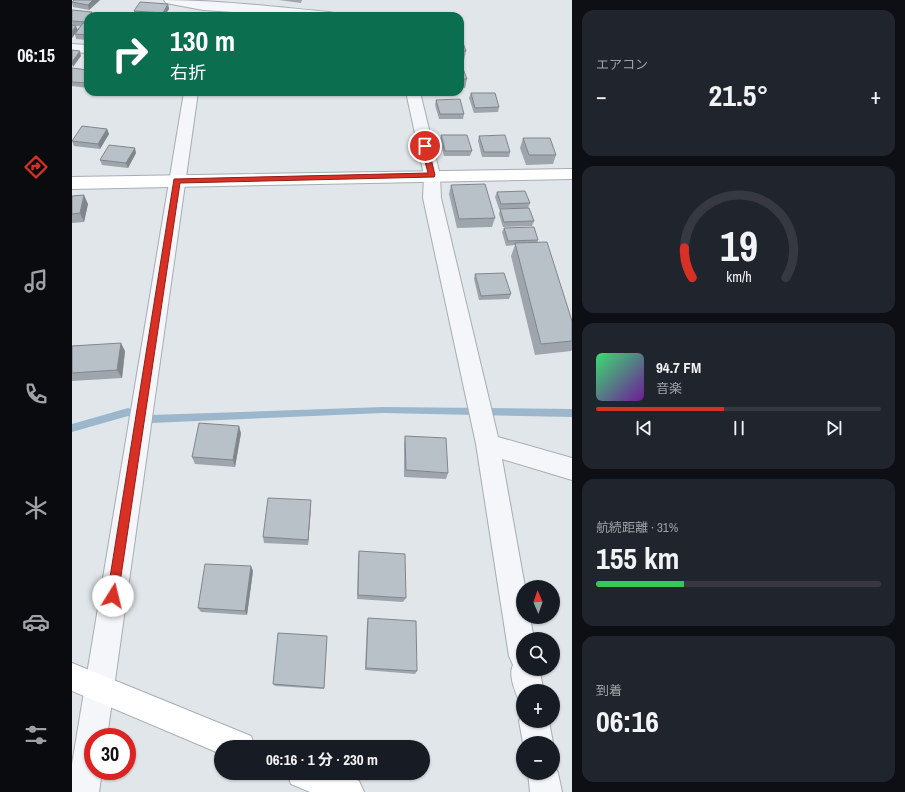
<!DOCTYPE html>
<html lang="ja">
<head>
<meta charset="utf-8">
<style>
	:root { --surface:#171b24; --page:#20242c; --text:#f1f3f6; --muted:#9ea1a6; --line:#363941; --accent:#d93025 }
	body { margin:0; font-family:"Archivo Narrow","Noto Sans JP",sans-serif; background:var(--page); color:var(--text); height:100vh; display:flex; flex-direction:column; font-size:15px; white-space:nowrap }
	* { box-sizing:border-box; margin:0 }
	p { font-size:13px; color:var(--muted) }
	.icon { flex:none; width:22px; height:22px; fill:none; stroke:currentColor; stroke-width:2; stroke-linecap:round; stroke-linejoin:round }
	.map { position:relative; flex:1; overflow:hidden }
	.details { display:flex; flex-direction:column; gap:10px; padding:10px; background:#0d0f14; width:333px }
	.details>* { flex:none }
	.hud { position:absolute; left:12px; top:12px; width:380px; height:84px; border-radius:12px; box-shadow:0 1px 3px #0004; background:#0b6e4f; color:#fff; overflow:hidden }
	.needle { width:26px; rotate:358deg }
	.buttons { position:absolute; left:444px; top:580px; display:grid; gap:8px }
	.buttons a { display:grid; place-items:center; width:44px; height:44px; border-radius:50%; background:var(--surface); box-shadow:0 1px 3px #0004; font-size:20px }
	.speed { position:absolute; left:12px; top:728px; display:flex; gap:8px; font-size:20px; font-weight:700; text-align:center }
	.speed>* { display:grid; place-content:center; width:52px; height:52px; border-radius:50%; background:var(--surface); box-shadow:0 1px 3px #0004; line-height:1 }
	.speed .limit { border:6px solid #d22; background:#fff; color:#111 }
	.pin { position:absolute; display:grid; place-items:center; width:34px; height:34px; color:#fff; margin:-17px; border:2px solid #fff; border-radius:50%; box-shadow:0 1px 4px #0007 }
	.me { position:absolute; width:44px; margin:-22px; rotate:9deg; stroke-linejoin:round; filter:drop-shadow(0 0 3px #0008) }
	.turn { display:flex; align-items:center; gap:14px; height:84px; padding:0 20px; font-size:18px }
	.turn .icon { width:52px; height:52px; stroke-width:2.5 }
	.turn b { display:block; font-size:28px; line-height:34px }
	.big { font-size:30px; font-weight:700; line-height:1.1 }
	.details .card { flex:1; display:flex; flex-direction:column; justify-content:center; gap:6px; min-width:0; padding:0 14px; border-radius:12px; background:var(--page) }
	.details .dial { align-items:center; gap:0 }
	.dial svg { height:104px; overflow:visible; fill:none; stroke:var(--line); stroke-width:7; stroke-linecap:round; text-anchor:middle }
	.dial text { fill:var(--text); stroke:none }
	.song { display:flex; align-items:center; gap:12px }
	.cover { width:48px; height:48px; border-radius:6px; background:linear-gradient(135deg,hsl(140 70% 55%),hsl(280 70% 35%)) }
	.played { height:4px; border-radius:2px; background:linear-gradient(90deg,var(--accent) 45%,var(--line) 45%) }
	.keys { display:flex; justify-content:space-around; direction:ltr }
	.heat { display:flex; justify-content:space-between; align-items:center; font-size:22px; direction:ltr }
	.charge { height:6px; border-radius:3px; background:linear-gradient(90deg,#34c759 31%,var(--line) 0) }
	.trip { position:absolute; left:142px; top:740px; width:216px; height:40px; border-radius:20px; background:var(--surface); box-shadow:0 1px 3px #0004; font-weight:700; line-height:40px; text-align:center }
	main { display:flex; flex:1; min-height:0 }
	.tabs { display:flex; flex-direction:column; width:72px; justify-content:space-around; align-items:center; background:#090b0e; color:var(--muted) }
	.tabs .icon { width:28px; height:28px }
	.tabs .active { color:var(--accent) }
	.tabs b { font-size:18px; color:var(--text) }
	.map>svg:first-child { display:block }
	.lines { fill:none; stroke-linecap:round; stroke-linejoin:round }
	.stream { fill:#9cb7cb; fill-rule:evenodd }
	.street-casing { stroke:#a6adb5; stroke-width:2 }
	.secondary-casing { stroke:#a6adb5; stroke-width:2 }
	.street { fill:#f4f6f9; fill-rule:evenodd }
	.secondary { fill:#fff; fill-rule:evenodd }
	.wall { fill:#9ea5ac; fill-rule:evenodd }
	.shaded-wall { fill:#81868c }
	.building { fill:#b8c0c8; stroke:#81868c }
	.route { fill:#d93025; stroke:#8d1f18 }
</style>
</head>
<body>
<main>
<nav class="tabs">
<b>06:15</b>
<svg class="icon active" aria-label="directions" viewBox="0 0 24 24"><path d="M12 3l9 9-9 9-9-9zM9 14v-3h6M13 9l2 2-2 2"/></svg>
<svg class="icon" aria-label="music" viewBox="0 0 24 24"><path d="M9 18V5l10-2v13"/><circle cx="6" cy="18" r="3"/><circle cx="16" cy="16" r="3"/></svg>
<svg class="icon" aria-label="phone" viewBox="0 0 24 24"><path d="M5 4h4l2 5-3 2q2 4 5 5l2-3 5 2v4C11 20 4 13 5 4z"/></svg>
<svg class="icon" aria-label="climate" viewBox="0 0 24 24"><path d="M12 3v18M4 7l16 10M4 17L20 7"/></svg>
<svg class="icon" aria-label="car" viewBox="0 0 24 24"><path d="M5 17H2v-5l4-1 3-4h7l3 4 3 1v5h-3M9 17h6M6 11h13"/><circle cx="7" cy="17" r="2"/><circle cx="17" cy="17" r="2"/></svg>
<svg class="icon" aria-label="filters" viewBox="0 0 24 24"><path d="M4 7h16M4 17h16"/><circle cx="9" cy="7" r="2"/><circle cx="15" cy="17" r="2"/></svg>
</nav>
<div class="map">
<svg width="500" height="792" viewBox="0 0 500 792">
	<rect width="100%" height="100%" fill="#e1e6ea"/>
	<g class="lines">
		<polygon class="stream" points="311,407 500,409 500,417 311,413 79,423 56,416 0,432 0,424 56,408 79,415"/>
		<defs>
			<g id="street">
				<path d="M92,0C147,0 202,7 257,12L262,13L263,16H220L131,10L94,3Z"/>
				<polygon points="0,44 16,45 16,53 0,52"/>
				<polygon points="112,92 126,92 35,737 21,737 21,771 30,771 27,792 0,792 0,764"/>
				<path d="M334,92H348L368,175L369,198L426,437L500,458V480L430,459L453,587H451V617H458L462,639H451V669H467L472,691H451V703L447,701C443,691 436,675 441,665L437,656L404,444L351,198L352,175Z"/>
				<polygon points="451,712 451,721 477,721 481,743 451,743 447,721"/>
				<polygon points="481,762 486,773 490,792 458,792 456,773 481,773"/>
			</g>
			<g id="secondary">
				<polygon points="500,169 500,179 0,189 0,177"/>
				<polygon points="0,663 179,736 183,747 149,747 149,754 0,691"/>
				<polygon points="215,773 268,773 287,781 292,792 238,792 219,784"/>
			</g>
		</defs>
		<use href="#street" class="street-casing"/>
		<use href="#secondary" class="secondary-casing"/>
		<use href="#street" class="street"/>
		<use href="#secondary" class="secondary"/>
	</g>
	<g class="wall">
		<polygon points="28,0 17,10 1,7 0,3 0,2"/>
		<polygon points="207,0 230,0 229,3"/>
		<polygon points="96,4 97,9 92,16 64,15 62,11"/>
		<path d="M0,10L16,16V40L4,39L3,34L0,38ZM4,26H8L5,30Z"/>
		<polygon points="388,40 394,51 392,60 388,60"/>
		<polygon points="388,66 395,79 393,88 388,88"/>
		<polygon points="0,68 16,70 16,88 0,86"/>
		<polygon points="399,93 427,107 426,112 402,113 397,98"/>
		<polygon points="364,100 392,114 391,119 367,119 363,105"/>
		<polygon points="35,129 37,134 28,149 2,146 0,141"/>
		<polygon points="369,135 400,151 398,156 372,156 368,140"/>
		<polygon points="407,136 438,152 437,157 410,157 406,141"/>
		<polygon points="451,138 484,155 481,164 454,165 448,148"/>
		<polygon points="64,153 56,168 30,165 28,160"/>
		<polygon points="379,185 423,218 420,227 385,228 377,194"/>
		<polygon points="425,192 458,203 456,208 427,209 423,197"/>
		<polygon points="0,196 16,204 12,222 0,223"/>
		<polygon points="428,209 462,221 460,226 431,227 427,214"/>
		<polygon points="432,228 466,240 465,243 500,321 500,350 499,351 463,355 439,256 443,245 434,246 430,232"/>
		<polygon points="403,274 439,294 437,299 407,300 402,279"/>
		<polygon points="0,346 53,351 50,378 0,381"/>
		<polygon points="169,433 163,467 123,464 120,457"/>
		<polygon points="333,436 376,473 374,479 332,477 332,443"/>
		<polygon points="239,500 239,506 236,545 192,543 191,537"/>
		<polygon points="287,551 334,598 331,602 285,599 286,556"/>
		<polygon points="181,571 175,615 129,612 126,608"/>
		<polygon points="296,618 345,671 343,674 293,670 295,622"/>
		<polygon points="255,636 252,689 203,686 201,684"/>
	</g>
	<g class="shaded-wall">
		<polygon points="21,0 28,0 17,10 16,5"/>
		<polygon points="96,4 97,9 92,16 91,16 91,13"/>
		<polygon points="20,12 21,16 17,16"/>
		<polygon points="16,18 16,24 14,27 13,22"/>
		<polygon points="4,26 6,30 0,38 0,31"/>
		<polygon points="8,51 9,56 1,67 0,64 0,62"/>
		<polygon points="16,80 16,88 14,83"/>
		<polygon points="35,129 37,134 28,149 26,144"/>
		<polygon points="63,148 64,153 56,168 54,163"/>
		<polygon points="12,195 16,204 12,222 8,213"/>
		<polygon points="49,343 53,351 50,378 45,370"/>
		<polygon points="167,426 169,433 163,467 161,460"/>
		<polygon points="239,500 239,506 236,545 236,540"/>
		<polygon points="179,566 181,571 175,615 173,611"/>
	</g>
	<g class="building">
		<polygon points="2,0 21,0 16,5 0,2"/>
		<polygon points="68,2 96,4 91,13 62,11"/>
		<polygon points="0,10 20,12 17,16 16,16 16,18 13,22 0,21"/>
		<polygon points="11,23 16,24 16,35 3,34"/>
		<polygon points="0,25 4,26 0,31"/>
		<polygon points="388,40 390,40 394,51 388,51"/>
		<polygon points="0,50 8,51 0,62"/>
		<polygon points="388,66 390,66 395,79 388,79"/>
		<polygon points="0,68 16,70 16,80 14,83 0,82"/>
		<polygon points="399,93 423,93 427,107 403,108"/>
		<polygon points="388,99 392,114 368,114 364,100"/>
		<polygon points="10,126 35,129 26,144 0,141"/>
		<polygon points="369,135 395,135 400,151 373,151"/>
		<polygon points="433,135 438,152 412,152 407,136"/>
		<polygon points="451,138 478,138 484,155 457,155"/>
		<polygon points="37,145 63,148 54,163 28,160"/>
		<polygon points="413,184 423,218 387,219 379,185"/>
		<polygon points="453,191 458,203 429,204 425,192"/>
		<polygon points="12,195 8,213 0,214 0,196"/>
		<polygon points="457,208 462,221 432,222 428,209"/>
		<polygon points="462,227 466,240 436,241 432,228"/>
		<polygon points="475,242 500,321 500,341 469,344 443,243"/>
		<polygon points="432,273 439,294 409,296 403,274"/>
		<polygon points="49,343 45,370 0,373 0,346"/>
		<polygon points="127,423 167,426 161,460 120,457"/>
		<polygon points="333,436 374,438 376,473 334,470"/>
		<polygon points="196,498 239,500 236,540 191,537"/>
		<polygon points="287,551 333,554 334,598 286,595"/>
		<polygon points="133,564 179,566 173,611 126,608"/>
		<polygon points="296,618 344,621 345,671 294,668"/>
		<polygon points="206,633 255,636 252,688 201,684"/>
	</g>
	<polygon class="route" points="350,144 356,146 363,175 362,177 108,183 46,596 45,600 41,602 37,600 35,596 102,179 356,173 349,146"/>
</svg>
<div class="buttons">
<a><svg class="needle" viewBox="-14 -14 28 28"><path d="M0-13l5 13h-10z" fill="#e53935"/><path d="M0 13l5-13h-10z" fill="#9ea1a6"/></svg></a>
<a><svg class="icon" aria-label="search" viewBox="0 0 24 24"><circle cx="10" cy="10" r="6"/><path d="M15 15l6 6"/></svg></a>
<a>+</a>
<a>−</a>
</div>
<div class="speed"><div class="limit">30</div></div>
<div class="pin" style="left:353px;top:146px;background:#d93025"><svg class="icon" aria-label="arrive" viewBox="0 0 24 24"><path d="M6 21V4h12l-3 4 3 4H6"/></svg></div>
<svg class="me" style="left:41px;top:596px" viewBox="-20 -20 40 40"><circle r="19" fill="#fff"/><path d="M0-13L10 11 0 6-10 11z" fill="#d93025"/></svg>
<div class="trip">06:16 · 1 分 · 230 m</div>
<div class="hud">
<div class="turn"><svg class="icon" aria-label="right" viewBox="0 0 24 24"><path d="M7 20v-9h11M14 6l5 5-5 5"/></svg><div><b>130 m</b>右折</div></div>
</div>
</div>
<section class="details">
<div class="card"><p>エアコン</p>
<div class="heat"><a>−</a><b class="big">21.5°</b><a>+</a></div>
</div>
<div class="card dial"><svg viewBox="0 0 100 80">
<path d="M14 69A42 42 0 1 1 86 69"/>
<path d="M14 69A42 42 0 0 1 8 46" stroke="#d93025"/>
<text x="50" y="56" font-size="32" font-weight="700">19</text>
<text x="50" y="72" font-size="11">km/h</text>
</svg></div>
<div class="card">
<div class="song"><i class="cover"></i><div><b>94.7 FM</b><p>音楽</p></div></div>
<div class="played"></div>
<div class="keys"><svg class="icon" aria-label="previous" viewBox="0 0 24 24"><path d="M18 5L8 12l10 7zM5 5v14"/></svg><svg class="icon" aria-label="pause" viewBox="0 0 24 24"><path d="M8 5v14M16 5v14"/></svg><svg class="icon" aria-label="next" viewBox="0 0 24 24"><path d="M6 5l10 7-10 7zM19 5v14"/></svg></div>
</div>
<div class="card"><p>航続距離 · 31%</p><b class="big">155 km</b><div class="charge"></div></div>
<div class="card"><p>到着</p><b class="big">06:16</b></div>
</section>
</main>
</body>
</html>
